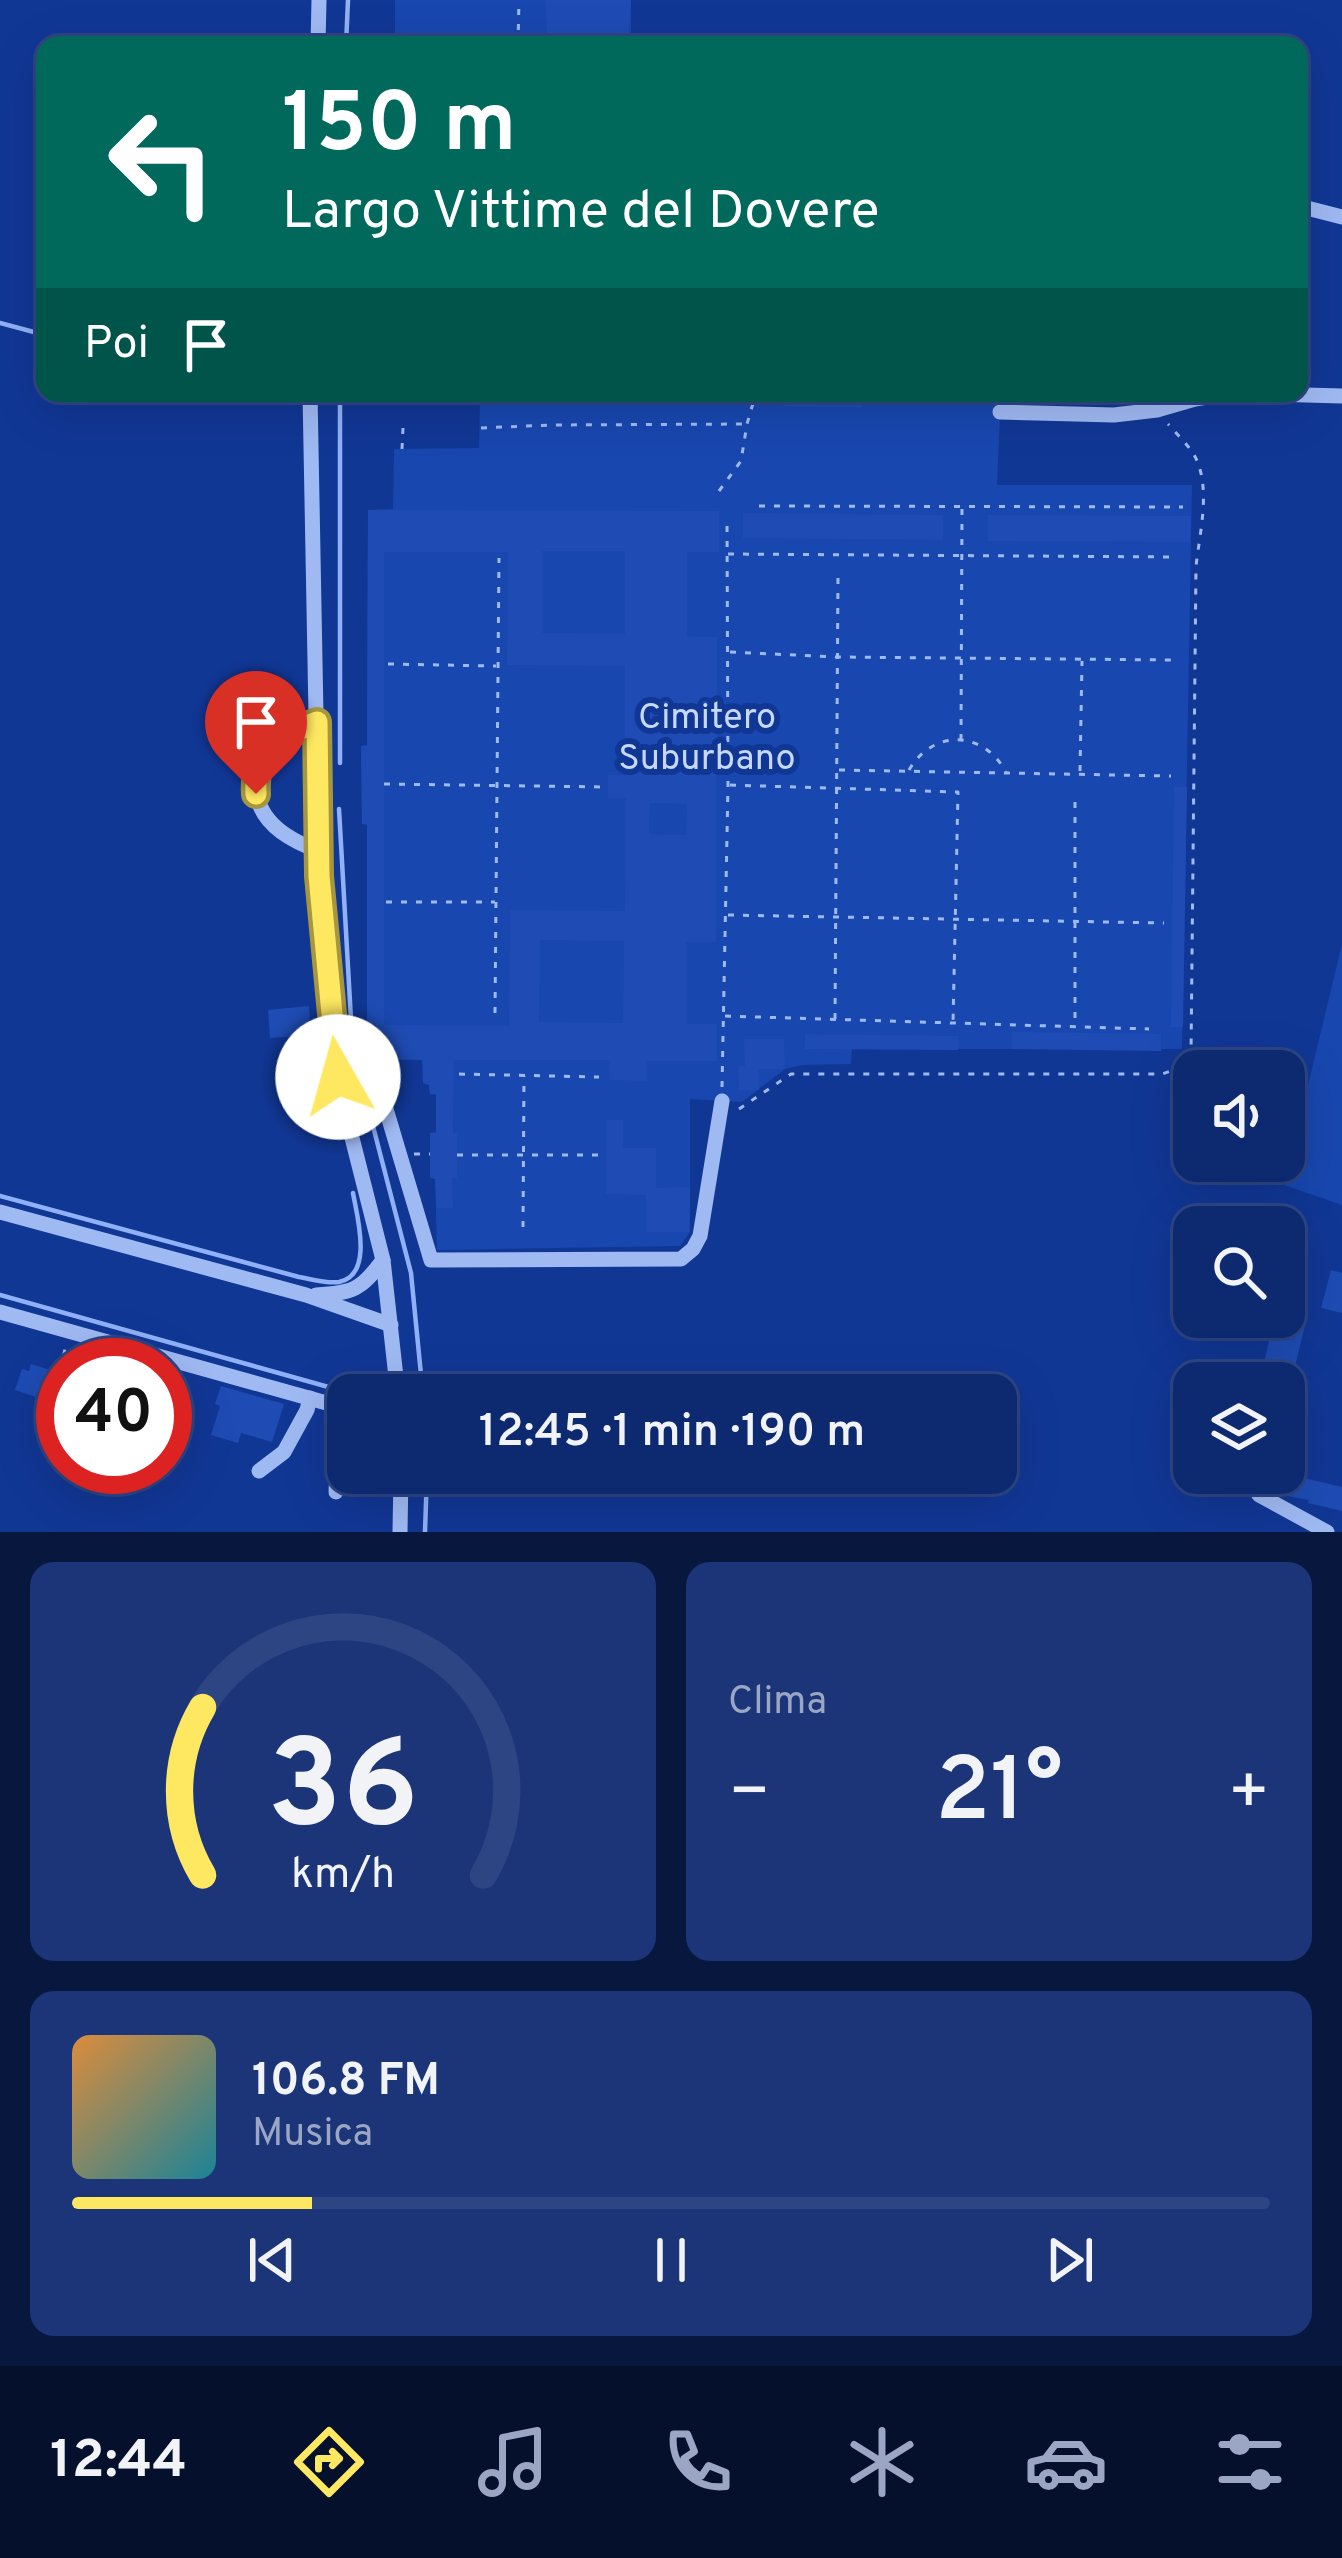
<!DOCTYPE html>
<html lang="it">
<head>
<meta charset="utf-8">
<style>
	:root { --surface:#0d2970; --page:#1b3578; --text:#f1f3f6; --muted:#9aa6c3; --line:#2d4583; --accent:#ffe861 }
	body { margin:0; font-family:Overpass,sans-serif; background:var(--page); color:var(--text); height:100vh; display:flex; flex-direction:column; font-size:45px; white-space:nowrap }
	* { box-sizing:border-box; margin:0 }
	p { font-size:39px; color:var(--muted) }
	.icon { flex:none; width:66px; height:66px; fill:none; stroke:currentColor; stroke-width:2; stroke-linecap:round; stroke-linejoin:round }
	.map { position:relative; height:1532px; overflow:hidden }
	.drawer { display:flex; flex-direction:column; gap:30px; padding:30px; background:#07173e; flex:1 }
	.drawer>* { flex:none }
	.hud { position:absolute; left:36px; top:36px; width:1272px; height:366px; border-radius:24px; box-shadow:0 12px 48px #0002,0 0 0 3px var(--line); background:#00695c; color:#fff; overflow:hidden }
	.controls { position:absolute; left:1173px; top:1050px; display:grid; gap:24px }
	.controls a { display:grid; place-items:center; width:132px; height:132px; border-radius:24px; background:var(--surface); box-shadow:0 12px 48px #0002,0 0 0 3px var(--line); font-size:60px }
	.speed { position:absolute; left:36px; top:1338px; display:flex; gap:24px; font-size:60px; font-weight:700; text-align:center }
	.speed>* { display:grid; place-content:center; width:156px; height:156px; border-radius:50%; background:var(--surface); box-shadow:0 12px 48px #0002,0 0 0 3px var(--line); line-height:1 }
	.speed .limit { border:18px solid #d22; background:#fff; color:#111 }
	.pin { position:absolute; display:grid; place-items:center; width:102px; height:102px; color:#fff; margin:-123px -51px; border-radius:50% 50% 50% 0; rotate:-45deg; box-shadow:0 0 12px #0007 }
	.pin .icon { rotate:45deg }
	.me { position:absolute; width:132px; margin:-66px; rotate:353deg; stroke-linejoin:round; filter:drop-shadow(0 0 9px #0008) }
	.turn { display:flex; align-items:center; gap:42px; height:252px; padding:0 48px; font-size:54px }
	.turn .icon { width:156px; height:156px; stroke-width:2.5 }
	.turn b { display:block; font-size:84px; line-height:102px }
	.then { display:flex; align-items:center; height:114px; padding:0 48px; background:#0003; gap:24px; font-size:45px }
	.big { font-size:90px; font-weight:600; line-height:1.1 }
	.drawer .tile { flex:1; display:flex; flex-direction:column; justify-content:center; gap:18px; min-width:0; padding:0 42px; border-radius:24px; background:var(--page) }
	.drawer .dial { align-items:center; gap:0 }
	.dial svg { height:312px; overflow:visible; fill:none; stroke:var(--line); stroke-width:7; stroke-linecap:round; text-anchor:middle }
	.dial text { fill:var(--text); stroke:none }
	.song { display:flex; align-items:center; gap:36px }
	.cover { width:144px; height:144px; border-radius:18px; background:linear-gradient(135deg,hsl(30 70% 55%),hsl(190 70% 35%)) }
	.played { height:12px; border-radius:6px; background:linear-gradient(90deg,var(--accent) 20%,var(--line) 20%) }
	.keys { display:flex; justify-content:space-around; direction:ltr }
	.heat { display:flex; justify-content:space-between; align-items:center; font-size:66px; direction:ltr }
	.drawer .tiles { flex:1; display:grid; gap:30px; grid-template-columns:1fr 1fr }
	.tile:last-child { grid-column:span 2 }
	.trip { position:absolute; left:327px; top:1374px; width:690px; height:120px; border-radius:24px; background:var(--surface); box-shadow:0 12px 48px #0002,0 0 0 3px var(--line); font-weight:600; line-height:120px; text-align:center }
	.tab-bar { display:flex; height:192px; justify-content:space-around; align-items:center; background:#05102d; color:var(--muted) }
	.tab-bar .icon { width:84px; height:84px }
	.tab-bar .current { color:var(--accent) }
	.tab-bar b { font-size:54px; color:var(--text) }
	.map>svg:first-child { display:block }
	.green { fill:#1847af }
	.lines { fill:none; stroke-linecap:round; stroke-linejoin:round }
	.stream { stroke:#90b1f7; stroke-width:4.5 }
	.building { fill:#1e4cb4; fill-rule:evenodd }
	.path { stroke:#9fb9f3; stroke-width:3; stroke-dasharray:6 9; stroke-linecap:butt }
	.minor { stroke:#9fb9f3; stroke-width:15 }
	.route-casing { stroke:#a6973f; stroke-width:30 }
	.route { stroke:#ffe861; stroke-width:21 }
	.labels { text-anchor:middle; dominant-baseline:central; stroke-width:12; stroke-linejoin:round; paint-order:stroke }
	.park-label { font-size:36px; fill:#c7d8fe; stroke:#113795 }
</style>
</head>
<body>
<div class="map">
<svg width="1342" height="1532" viewBox="0 0 1342 1532">
	<rect width="100%" height="100%" fill="#113795"/>
	<g class="green">
		<polygon points="395,0 631,0 631,36 716,36 716,45 395,45"/>
		<polygon points="498,393 1001,393 997,485 1192,485 1182,1049 852,1049 851,1064 802,1065 785,1069 742,1102 690,1099 690,1232 680,1246 437,1250 435,1179 430,1178 430,1133 436,1132 436,1095 430,1094 429,1085 423,1083 422,1060 383,1059 383,1037 367,1036 367,825 362,824 361,746 367,745 368,510 393,509 394,449 479,448 480,400 497,400"/>
		<polygon points="1342,944 1342,1205 1284,1185"/>
	</g>
	<g class="lines">
		<g class="stream">
			<polyline points="346,45 348,0"/>
			<polyline points="0,323 45,335"/>
			<polyline points="257,393 275,398"/>
			<polyline points="340,393 340,763"/>
			<polyline points="339,809 352,1037"/>
			<polyline points="353,1049 411,1273 423,1395"/>
			<path d="M0,1196L299,1277C311,1279 327,1284 339,1282C374,1275 357,1216 353,1193"/>
			<polyline points="0,1295 357,1395"/>
			<polyline points="425,1532 427,1473"/>
		</g>
	</g>
	<g class="building">
		<polygon points="545,0 631,0 628,45 548,45"/>
		<polygon points="783,393 862,393 862,407 783,406"/>
		<path d="M368,510L719,511V552H687V636L717,637L716,942H686V1024H717V1061H647L646,1081L609,1080L610,1060H454L453,1133H457V1178H452L453,1208H437L435,1178H430V1133H436V1094H430L429,1085L423,1083V1060L384,1059V1036H376L367,1030V824H362L361,746H367ZM542,551H625V634L542,633ZM384,552H508L507,665L625,666V775H608V798H626L625,911L510,910L509,1026L384,1025ZM650,803L687,804L686,835L649,834ZM540,940L624,941L623,1023L539,1022Z"/>
		<polygon points="743,513 943,515 943,540 743,538"/>
		<polygon points="988,515 1191,516 1190,542 988,541"/>
		<polygon points="1174,787 1187,787 1183,1027 1171,1027"/>
		<polygon points="309,1006 311,1035 270,1038 268,1010"/>
		<polygon points="1012,1032 1161,1034 1161,1051 1012,1049"/>
		<polygon points="805,1034 958,1036 958,1050 805,1049"/>
		<polygon points="744,1039 784,1039 785,1069 758,1069 759,1090 739,1090 738,1066 745,1066"/>
		<polygon points="606,1120 623,1120 623,1148 656,1148 656,1188 690,1187 689,1232 646,1232 646,1195 606,1194"/>
		<polygon points="1331,1270 1342,1273 1342,1313 1321,1308"/>
		<polygon points="1284,1311 1307,1317 1291,1383 1259,1383 1275,1317 1284,1317"/>
		<polygon points="31,1364 63,1374 63,1406 15,1390 22,1369 29,1371"/>
		<polygon points="221,1386 284,1404 272,1442 241,1433 238,1443 211,1435 220,1406 215,1404"/>
		<polygon points="165,1396 191,1402 176,1461 165,1458"/>
		<polygon points="1284,1468 1305,1473 1304,1478 1342,1487 1342,1511 1308,1503 1309,1500 1283,1495 1274,1490 1278,1473 1284,1473"/>
	</g>
	<g class="lines">
		<g class="path">
			<polyline points="518,45 519,0"/>
			<polyline points="481,428 551,425 747,424"/>
			<polyline points="402,449 403,428"/>
			<polyline points="719,491 741,461 747,424 756,393"/>
			<polyline points="759,506 1183,507"/>
			<polyline points="728,554 1176,557"/>
			<polyline points="730,652 836,657 1177,660"/>
			<polyline points="388,664 496,666"/>
			<polyline points="961,740 962,508"/>
			<polyline points="839,770 1171,776"/>
			<path d="M909,770C933,729 983,730 1006,772"/>
			<polyline points="1080,771 1082,661"/>
			<polyline points="384,784 608,787"/>
			<polyline points="730,785 958,792 953,1023"/>
			<polyline points="1075,802 1075,1024"/>
			<polyline points="386,902 495,902"/>
			<polyline points="728,915 1164,923"/>
			<polyline points="495,1013 499,558"/>
			<polyline points="725,1016 1149,1029"/>
			<polyline points="835,1019 838,577"/>
			<polyline points="459,1074 599,1077"/>
			<polyline points="722,1087 728,785 727,520"/>
			<path d="M739,1109L791,1074H1162L1179,1068L1191,1055L1196,566C1200,531 1212,484 1193,453C1186,443 1176,433 1168,424"/>
			<polyline points="414,1154 430,1154"/>
			<polyline points="457,1155 598,1155"/>
			<polyline points="523,1227 524,1076"/>
			<polyline points="60,1370 66,1345"/>
		</g>
		<g class="minor">
			<polyline points="318,45 319,0"/>
			<polyline points="1299,206 1342,217"/>
			<polyline points="310,393 319,876 332,1033 348,1122 383,1260 398,1395"/>
			<polyline points="1000,412 1114,415 1157,410 1195,399 1232,393 1342,396"/>
			<path d="M318,722C303,728 285,732 273,742C263,751 259,764 257,777C251,818 285,839 319,851"/>
			<polyline points="333,1043 366,1042 431,1260 681,1259 693,1249 700,1236 722,1101"/>
			<polyline points="0,1212 306,1295 391,1325"/>
			<path d="M316,1295C353,1293 361,1290 383,1260"/>
			<polyline points="0,1312 348,1409"/>
			<polyline points="259,1471 284,1452 307,1410 310,1398"/>
			<polyline points="1247,1475 1259,1495 1327,1532"/>
			<polyline points="336,1492 338,1451 348,1424"/>
			<polyline points="400,1532 401,1473"/>
		</g>
	</g>
	<g class="lines">
		<defs>
			<path id="route" d="M256,794C253,748 279,737 317,722L319,876L338,1077"/>
		</defs>
		<use href="#route" class="route-casing"/>
		<use href="#route" class="route"/>
	</g>
	<g class="labels">
		<g class="park-label">
			<text x="707" y="719">Cimitero<tspan x="707" dy="41">Suburbano</tspan></text>
		</g>
	</g>
</svg>
<div class="controls">
<a><svg class="icon" aria-label="sound" viewBox="0 0 24 24"><path d="M4 9h4l5-4v14l-5-4H4zM17 9q2 3 0 6"/></svg></a>
<a><svg class="icon" aria-label="search" viewBox="0 0 24 24"><circle cx="10" cy="10" r="6"/><path d="M15 15l6 6"/></svg></a>
<a><svg class="icon" aria-label="layers" viewBox="0 0 24 24"><path d="M12 4l9 5-9 5-9-5zM3 14l9 5 9-5"/></svg></a>
</div>
<div class="speed"><div class="limit">40</div></div>
<div class="pin" style="left:256px;top:794px;background:#d93025"><svg class="icon" aria-label="arrive" viewBox="0 0 24 24"><path d="M6 21V4h12l-3 4 3 4H6"/></svg></div>
<svg class="me" style="left:338px;top:1077px" viewBox="-20 -20 40 40"><circle r="19" fill="#fff"/><path d="M0-13L10 11 0 6-10 11z" fill="#ffe861"/></svg>
<div class="trip">12:45 · 1 min · 190 m</div>
<div class="hud">
<div class="turn"><svg class="icon" aria-label="left" viewBox="0 0 24 24"><path d="M17 20v-9H6M10 6l-5 5 5 5"/></svg><div><b>150 m</b>Largo Vittime del Dovere</div></div>
<div class="then">Poi<svg class="icon" aria-label="arrive" viewBox="0 0 24 24"><path d="M6 21V4h12l-3 4 3 4H6"/></svg></div>
</div>
</div>
<section class="drawer">
<div class="tiles">
<div class="tile dial"><svg viewBox="0 0 100 80">
<path d="M14 69A42 42 0 1 1 86 69"/>
<path d="M14 69A42 42 0 0 1 14 26" stroke="#ffe861"/>
<text x="50" y="56" font-size="32" font-weight="700">36</text>
<text x="50" y="72" font-size="11">km/h</text>
</svg></div>
<div class="tile"><p>Clima</p>
<div class="heat"><a>−</a><b class="big">21°</b><a>+</a></div>
</div>
<div class="tile">
<div class="song"><i class="cover"></i><div><b>106.8 FM</b><p>Musica</p></div></div>
<div class="played"></div>
<div class="keys"><svg class="icon" aria-label="previous" viewBox="0 0 24 24"><path d="M18 5L8 12l10 7zM5 5v14"/></svg><svg class="icon" aria-label="pause" viewBox="0 0 24 24"><path d="M8 5v14M16 5v14"/></svg><svg class="icon" aria-label="next" viewBox="0 0 24 24"><path d="M6 5l10 7-10 7zM19 5v14"/></svg></div>
</div>
</div>
</section>
<nav class="tab-bar">
<b>12:44</b>
<svg class="icon current" aria-label="directions" viewBox="0 0 24 24"><path d="M12 3l9 9-9 9-9-9zM9 14v-3h6M13 9l2 2-2 2"/></svg>
<svg class="icon" aria-label="music" viewBox="0 0 24 24"><path d="M9 18V5l10-2v13"/><circle cx="6" cy="18" r="3"/><circle cx="16" cy="16" r="3"/></svg>
<svg class="icon" aria-label="phone" viewBox="0 0 24 24"><path d="M5 4h4l2 5-3 2q2 4 5 5l2-3 5 2v4C11 20 4 13 5 4z"/></svg>
<svg class="icon" aria-label="climate" viewBox="0 0 24 24"><path d="M12 3v18M4 7l16 10M4 17L20 7"/></svg>
<svg class="icon" aria-label="car" viewBox="0 0 24 24"><path d="M5 17H2v-5l4-1 3-4h7l3 4 3 1v5h-3M9 17h6M6 11h13"/><circle cx="7" cy="17" r="2"/><circle cx="17" cy="17" r="2"/></svg>
<svg class="icon" aria-label="filters" viewBox="0 0 24 24"><path d="M4 7h16M4 17h16"/><circle cx="9" cy="7" r="2"/><circle cx="15" cy="17" r="2"/></svg>
</nav>
</body>
</html>
